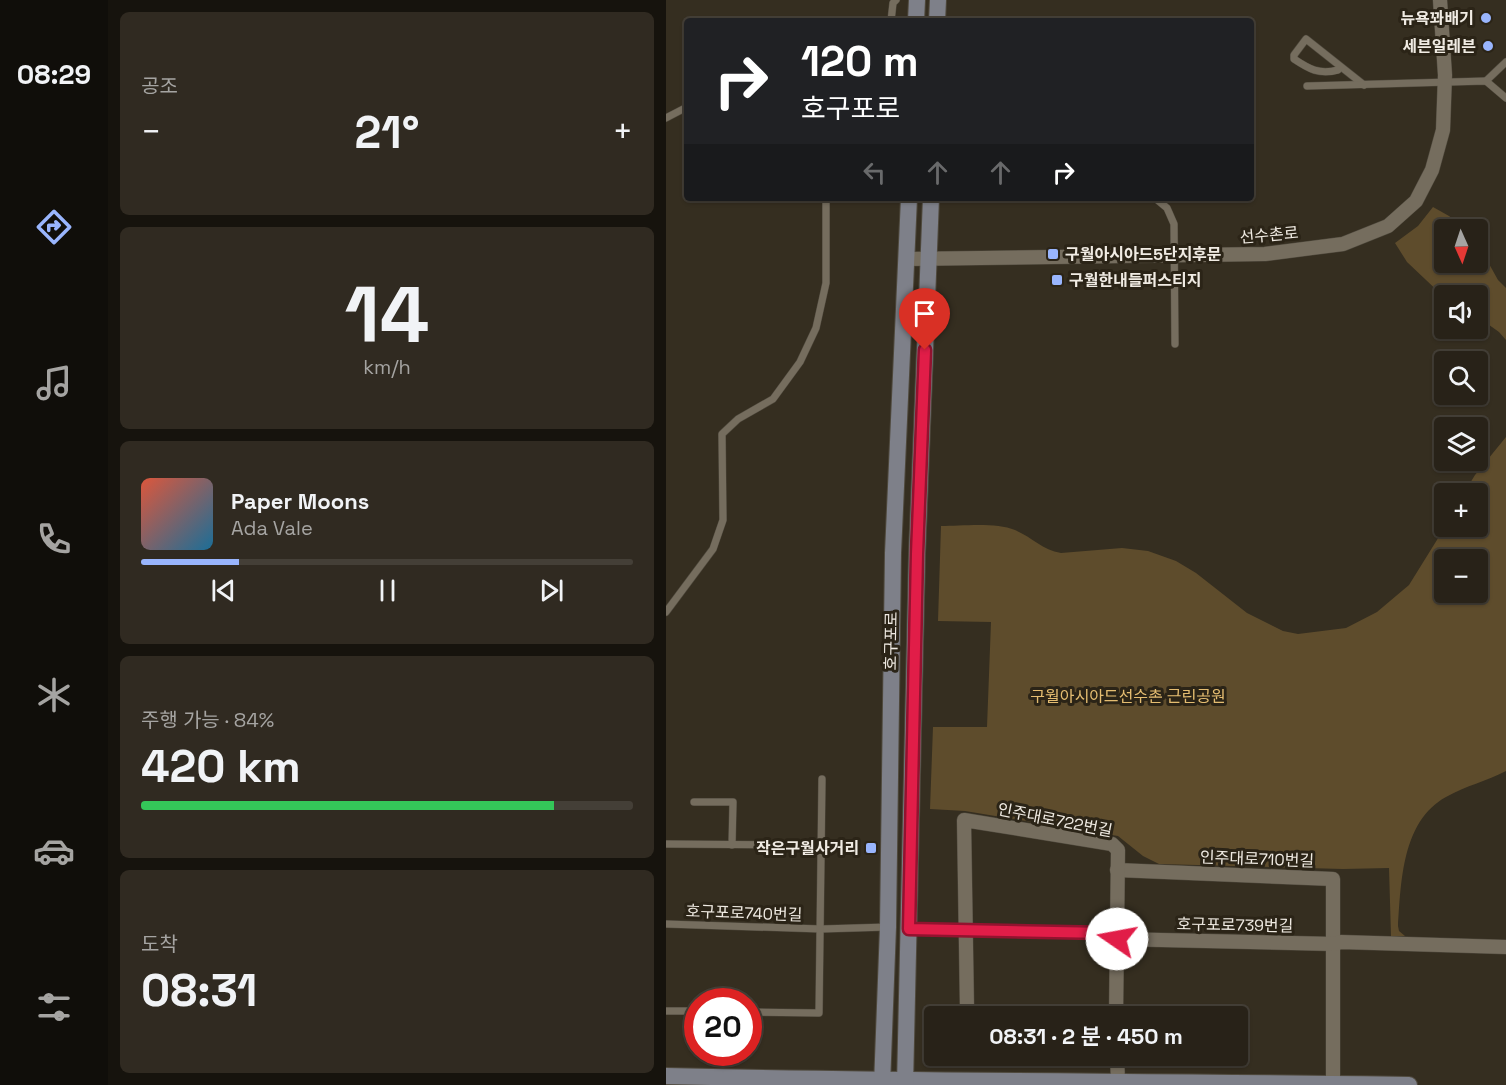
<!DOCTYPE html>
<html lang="ko">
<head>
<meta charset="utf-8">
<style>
	:root { --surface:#282218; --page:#302a21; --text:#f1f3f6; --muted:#a5a4a2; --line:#443f37; --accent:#99b5fd }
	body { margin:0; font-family:"Space Grotesk","Noto Sans KR",sans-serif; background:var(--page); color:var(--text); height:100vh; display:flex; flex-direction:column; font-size:22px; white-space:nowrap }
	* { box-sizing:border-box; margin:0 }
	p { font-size:20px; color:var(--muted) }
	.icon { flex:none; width:33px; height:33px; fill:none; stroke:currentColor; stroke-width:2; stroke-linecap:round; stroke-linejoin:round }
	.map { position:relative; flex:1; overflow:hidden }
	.details { display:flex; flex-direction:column; gap:12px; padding:12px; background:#16130d; width:558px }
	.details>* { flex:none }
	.hud { position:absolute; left:18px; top:18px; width:570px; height:183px; border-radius:6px; box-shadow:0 2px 4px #0004,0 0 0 2px var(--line); background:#202124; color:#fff; overflow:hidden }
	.needle { width:39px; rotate:177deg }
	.tools { position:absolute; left:768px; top:219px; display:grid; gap:12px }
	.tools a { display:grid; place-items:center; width:54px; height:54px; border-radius:6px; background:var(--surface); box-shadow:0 2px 4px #0004,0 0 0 2px var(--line); font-size:30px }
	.speed { position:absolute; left:18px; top:988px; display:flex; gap:12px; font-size:30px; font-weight:700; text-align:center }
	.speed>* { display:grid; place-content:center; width:78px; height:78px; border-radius:50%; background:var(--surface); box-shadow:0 2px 4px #0004,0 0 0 2px var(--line); line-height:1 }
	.speed .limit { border:9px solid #d22; background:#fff; color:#111 }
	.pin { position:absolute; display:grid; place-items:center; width:51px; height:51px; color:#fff; margin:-62px -26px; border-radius:50% 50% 50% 0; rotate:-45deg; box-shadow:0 0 6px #0007 }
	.pin .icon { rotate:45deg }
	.me { position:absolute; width:66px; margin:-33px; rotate:282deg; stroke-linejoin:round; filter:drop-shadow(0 0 4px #0008) }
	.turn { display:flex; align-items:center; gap:21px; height:126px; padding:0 18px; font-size:27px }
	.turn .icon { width:78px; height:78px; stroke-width:2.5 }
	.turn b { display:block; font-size:42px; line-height:51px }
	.lanes { display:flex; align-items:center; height:57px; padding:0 18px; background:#0003; justify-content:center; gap:30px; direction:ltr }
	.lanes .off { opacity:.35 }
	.big { font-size:45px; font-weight:600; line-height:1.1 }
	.details .card { flex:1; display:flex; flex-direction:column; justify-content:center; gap:9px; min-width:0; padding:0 21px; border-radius:9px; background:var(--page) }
	.details .dial { align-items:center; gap:0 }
	.dial b { font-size:78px; line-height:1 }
	.song { display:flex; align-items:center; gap:18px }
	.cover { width:72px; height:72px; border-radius:9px; background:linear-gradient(135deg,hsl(10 70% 55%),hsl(200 70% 35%)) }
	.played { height:6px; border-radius:3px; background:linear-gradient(90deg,var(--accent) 20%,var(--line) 20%) }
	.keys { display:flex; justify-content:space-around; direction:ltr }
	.heat { display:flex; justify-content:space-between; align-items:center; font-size:33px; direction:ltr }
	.charge { height:9px; border-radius:4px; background:linear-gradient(90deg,#34c759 84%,var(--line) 0) }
	.trip { position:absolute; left:258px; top:1006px; width:324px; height:60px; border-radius:6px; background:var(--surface); box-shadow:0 2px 4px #0004,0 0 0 2px var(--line); font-weight:600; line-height:60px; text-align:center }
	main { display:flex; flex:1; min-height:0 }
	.menu { display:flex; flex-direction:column; width:108px; justify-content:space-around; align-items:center; background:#100e0a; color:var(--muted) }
	.menu .icon { width:42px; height:42px }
	.menu .active { color:var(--accent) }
	.menu b { font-size:27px; color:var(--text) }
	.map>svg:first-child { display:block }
	.green { fill:#5e4c2c; fill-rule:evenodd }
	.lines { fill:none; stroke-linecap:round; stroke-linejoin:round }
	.service-casing { stroke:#4f493d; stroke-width:8 }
	.minor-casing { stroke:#4f493d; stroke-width:15 }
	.secondary-casing { stroke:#4f493d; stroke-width:18 }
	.service { stroke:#756d5e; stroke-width:7 }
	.minor { stroke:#756d5e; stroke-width:14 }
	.secondary { stroke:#7e8089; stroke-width:16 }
	.route-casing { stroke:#92132f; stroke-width:15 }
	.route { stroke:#e11d48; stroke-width:10 }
	.poi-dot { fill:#99b5fd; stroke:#2b2417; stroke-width:2 }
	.labels { text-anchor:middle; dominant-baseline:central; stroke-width:6; stroke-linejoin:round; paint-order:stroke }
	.poi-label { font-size:16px; font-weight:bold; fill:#f0ebe3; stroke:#2b2417; text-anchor:end }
	.street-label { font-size:16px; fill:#f0ebe3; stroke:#2b2417 }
	.park-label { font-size:16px; fill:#e5bd71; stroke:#2b2417 }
</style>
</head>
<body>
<main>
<nav class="menu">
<b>08:29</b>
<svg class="icon active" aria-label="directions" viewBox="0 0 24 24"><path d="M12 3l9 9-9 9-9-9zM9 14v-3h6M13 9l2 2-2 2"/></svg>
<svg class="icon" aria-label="music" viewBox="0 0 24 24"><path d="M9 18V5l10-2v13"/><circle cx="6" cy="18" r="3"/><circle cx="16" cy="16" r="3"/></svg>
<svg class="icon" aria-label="phone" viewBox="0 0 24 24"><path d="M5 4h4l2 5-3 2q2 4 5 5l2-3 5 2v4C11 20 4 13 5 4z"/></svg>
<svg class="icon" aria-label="climate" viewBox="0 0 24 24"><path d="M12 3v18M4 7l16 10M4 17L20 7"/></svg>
<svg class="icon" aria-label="car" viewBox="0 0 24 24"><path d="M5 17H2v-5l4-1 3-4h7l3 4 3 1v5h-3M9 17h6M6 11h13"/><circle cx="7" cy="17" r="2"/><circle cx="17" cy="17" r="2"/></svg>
<svg class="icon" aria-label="filters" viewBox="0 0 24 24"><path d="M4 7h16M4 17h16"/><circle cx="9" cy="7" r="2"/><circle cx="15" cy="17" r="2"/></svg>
</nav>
<section class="details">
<div class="card"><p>공조</p>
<div class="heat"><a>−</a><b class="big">21°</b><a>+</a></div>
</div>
<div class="card dial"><b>14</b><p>km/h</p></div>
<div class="card">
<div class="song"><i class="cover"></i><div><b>Paper Moons</b><p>Ada Vale</p></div></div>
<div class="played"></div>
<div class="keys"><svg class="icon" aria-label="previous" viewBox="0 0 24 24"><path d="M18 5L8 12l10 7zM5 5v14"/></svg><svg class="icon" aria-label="pause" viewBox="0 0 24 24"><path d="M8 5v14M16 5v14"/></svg><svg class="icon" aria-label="next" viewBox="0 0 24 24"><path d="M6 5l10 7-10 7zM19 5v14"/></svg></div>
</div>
<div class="card"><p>주행 가능 · 84%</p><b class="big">420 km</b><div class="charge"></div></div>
<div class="card"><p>도착</p><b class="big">08:31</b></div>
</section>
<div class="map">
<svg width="840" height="1085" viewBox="0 0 840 1085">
	<rect width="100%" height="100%" fill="#352e20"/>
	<g class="green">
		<polygon points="767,207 783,216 800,229 778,230 778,262 812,262 812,244 832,280 840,288 840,340 833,332 812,317 812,296 778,297 741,262 729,243 752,226"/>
		<path d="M840,437V771C821,781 799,786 780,797C736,821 735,882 732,926L733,931L739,936H725L723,868L677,869L493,864L477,856L452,836L299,811L264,809L267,727H321L325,622L272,621L275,526C296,526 330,522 349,530C366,537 376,550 395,553L456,548L482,551L510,561L530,573L581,613L617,631L632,634L680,628L711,612L743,585L779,527L812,526V494L798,493L809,475ZM778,560H812V592H778Z"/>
	</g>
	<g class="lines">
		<defs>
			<g id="service">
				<polyline points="225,21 227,3 230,0"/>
				<path d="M674,66L672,70C653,75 643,69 628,59V55L640,39L698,85"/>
				<polyline points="820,81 840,62"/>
				<polyline points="641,86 820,81 840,98"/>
				<polyline points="0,118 21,107"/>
				<polyline points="489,198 501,208 508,224 509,344"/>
				<polyline points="0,612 47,549 57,520 56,434 72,419 107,399 134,362 150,328 160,283 160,198"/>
				<polyline points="28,802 67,802 66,845"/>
				<polyline points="0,844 156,845"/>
				<polyline points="0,924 155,929 222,927"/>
				<polyline points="243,929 439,933 451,939"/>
				<polyline points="0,1011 32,1011"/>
				<polyline points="82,1012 153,1013 156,779"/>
			</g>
			<g id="minor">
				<polyline points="240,259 599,254 677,244 722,226 750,201 766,170 777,130 779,75 774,0"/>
				<polyline points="451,870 667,879 667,1084"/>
				<polyline points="451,939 668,944 675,942 840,947"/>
				<polyline points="450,1017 304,1015 301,1009 298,820 446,844 452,850 450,1017"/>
				<polyline points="451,1056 452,1081"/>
			</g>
			<g id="secondary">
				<polyline points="250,21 251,0"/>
				<polyline points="271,21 272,0"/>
				<path d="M0,1076C248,1082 495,1081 743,1085"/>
				<polyline points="216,1085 222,927 227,553 243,198"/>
				<polyline points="239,1085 251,554 265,198"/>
			</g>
		</defs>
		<use href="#service" class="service-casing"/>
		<use href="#minor" class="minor-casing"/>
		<use href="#secondary" class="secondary-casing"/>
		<use href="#service" class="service"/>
		<use href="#minor" class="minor"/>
		<use href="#secondary" class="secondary"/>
	</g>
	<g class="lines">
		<defs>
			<polyline id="route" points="259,350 251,554 243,929 440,933 451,939"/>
		</defs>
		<use href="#route" class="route-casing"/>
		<use href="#route" class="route"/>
	</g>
	<g class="poi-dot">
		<circle cx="820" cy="18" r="6"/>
		<circle cx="822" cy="46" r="6"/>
		<rect x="381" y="248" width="12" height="12" rx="3"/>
		<rect x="385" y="274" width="12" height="12" rx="3"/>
		<rect x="199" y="842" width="12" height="12" rx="3"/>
	</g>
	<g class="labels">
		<g class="poi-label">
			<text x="808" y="18">뉴욕꽈배기</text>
			<text x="810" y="46">세븐일레븐</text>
			<text x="399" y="254" text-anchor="start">구월아시아드5단지후문</text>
			<text x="403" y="280" text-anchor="start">구월한내들퍼스티지</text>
			<text x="193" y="848">작은구월사거리</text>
		</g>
		<g class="street-label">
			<text transform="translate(603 235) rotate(-5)">선수촌로</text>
			<text transform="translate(225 641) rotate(-89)">호구포로</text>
			<text transform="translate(389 820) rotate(11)">인주대로722번길</text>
			<text transform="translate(591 859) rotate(2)">인주대로710번길</text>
			<text transform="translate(78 913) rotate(2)">호구포로740번길</text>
			<text transform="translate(569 925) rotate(1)">호구포로739번길</text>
		</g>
		<g class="park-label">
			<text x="462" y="696">구월아시아드선수촌 근린공원</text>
		</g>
	</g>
</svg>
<div class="tools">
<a><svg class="needle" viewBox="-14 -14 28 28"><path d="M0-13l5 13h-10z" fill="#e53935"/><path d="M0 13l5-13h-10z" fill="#a5a4a2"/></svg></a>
<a><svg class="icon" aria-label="sound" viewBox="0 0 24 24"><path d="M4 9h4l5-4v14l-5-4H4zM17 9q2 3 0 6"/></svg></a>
<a><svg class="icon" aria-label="search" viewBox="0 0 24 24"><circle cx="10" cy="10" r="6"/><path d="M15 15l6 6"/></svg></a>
<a><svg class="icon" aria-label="layers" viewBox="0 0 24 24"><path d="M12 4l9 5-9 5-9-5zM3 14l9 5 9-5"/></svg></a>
<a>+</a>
<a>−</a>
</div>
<div class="speed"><div class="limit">20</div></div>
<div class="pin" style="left:259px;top:350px;background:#d93025"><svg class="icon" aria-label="arrive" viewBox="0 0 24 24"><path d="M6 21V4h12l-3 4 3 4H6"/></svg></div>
<svg class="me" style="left:451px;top:939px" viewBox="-20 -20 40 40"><circle r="19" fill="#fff"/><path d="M0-13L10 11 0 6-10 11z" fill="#e11d48"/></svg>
<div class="trip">08:31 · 2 분 · 450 m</div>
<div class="hud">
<div class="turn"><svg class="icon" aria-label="right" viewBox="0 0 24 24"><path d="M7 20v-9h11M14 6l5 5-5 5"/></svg><div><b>120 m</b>호구포로</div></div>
<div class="lanes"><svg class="icon off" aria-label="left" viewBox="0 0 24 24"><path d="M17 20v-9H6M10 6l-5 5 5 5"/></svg><svg class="icon off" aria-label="ahead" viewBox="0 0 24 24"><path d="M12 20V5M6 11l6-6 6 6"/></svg><svg class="icon off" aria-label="ahead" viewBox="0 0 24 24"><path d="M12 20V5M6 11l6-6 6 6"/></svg><svg class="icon" aria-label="right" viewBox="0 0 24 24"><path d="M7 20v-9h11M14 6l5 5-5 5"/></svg></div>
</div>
</div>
</main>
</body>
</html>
